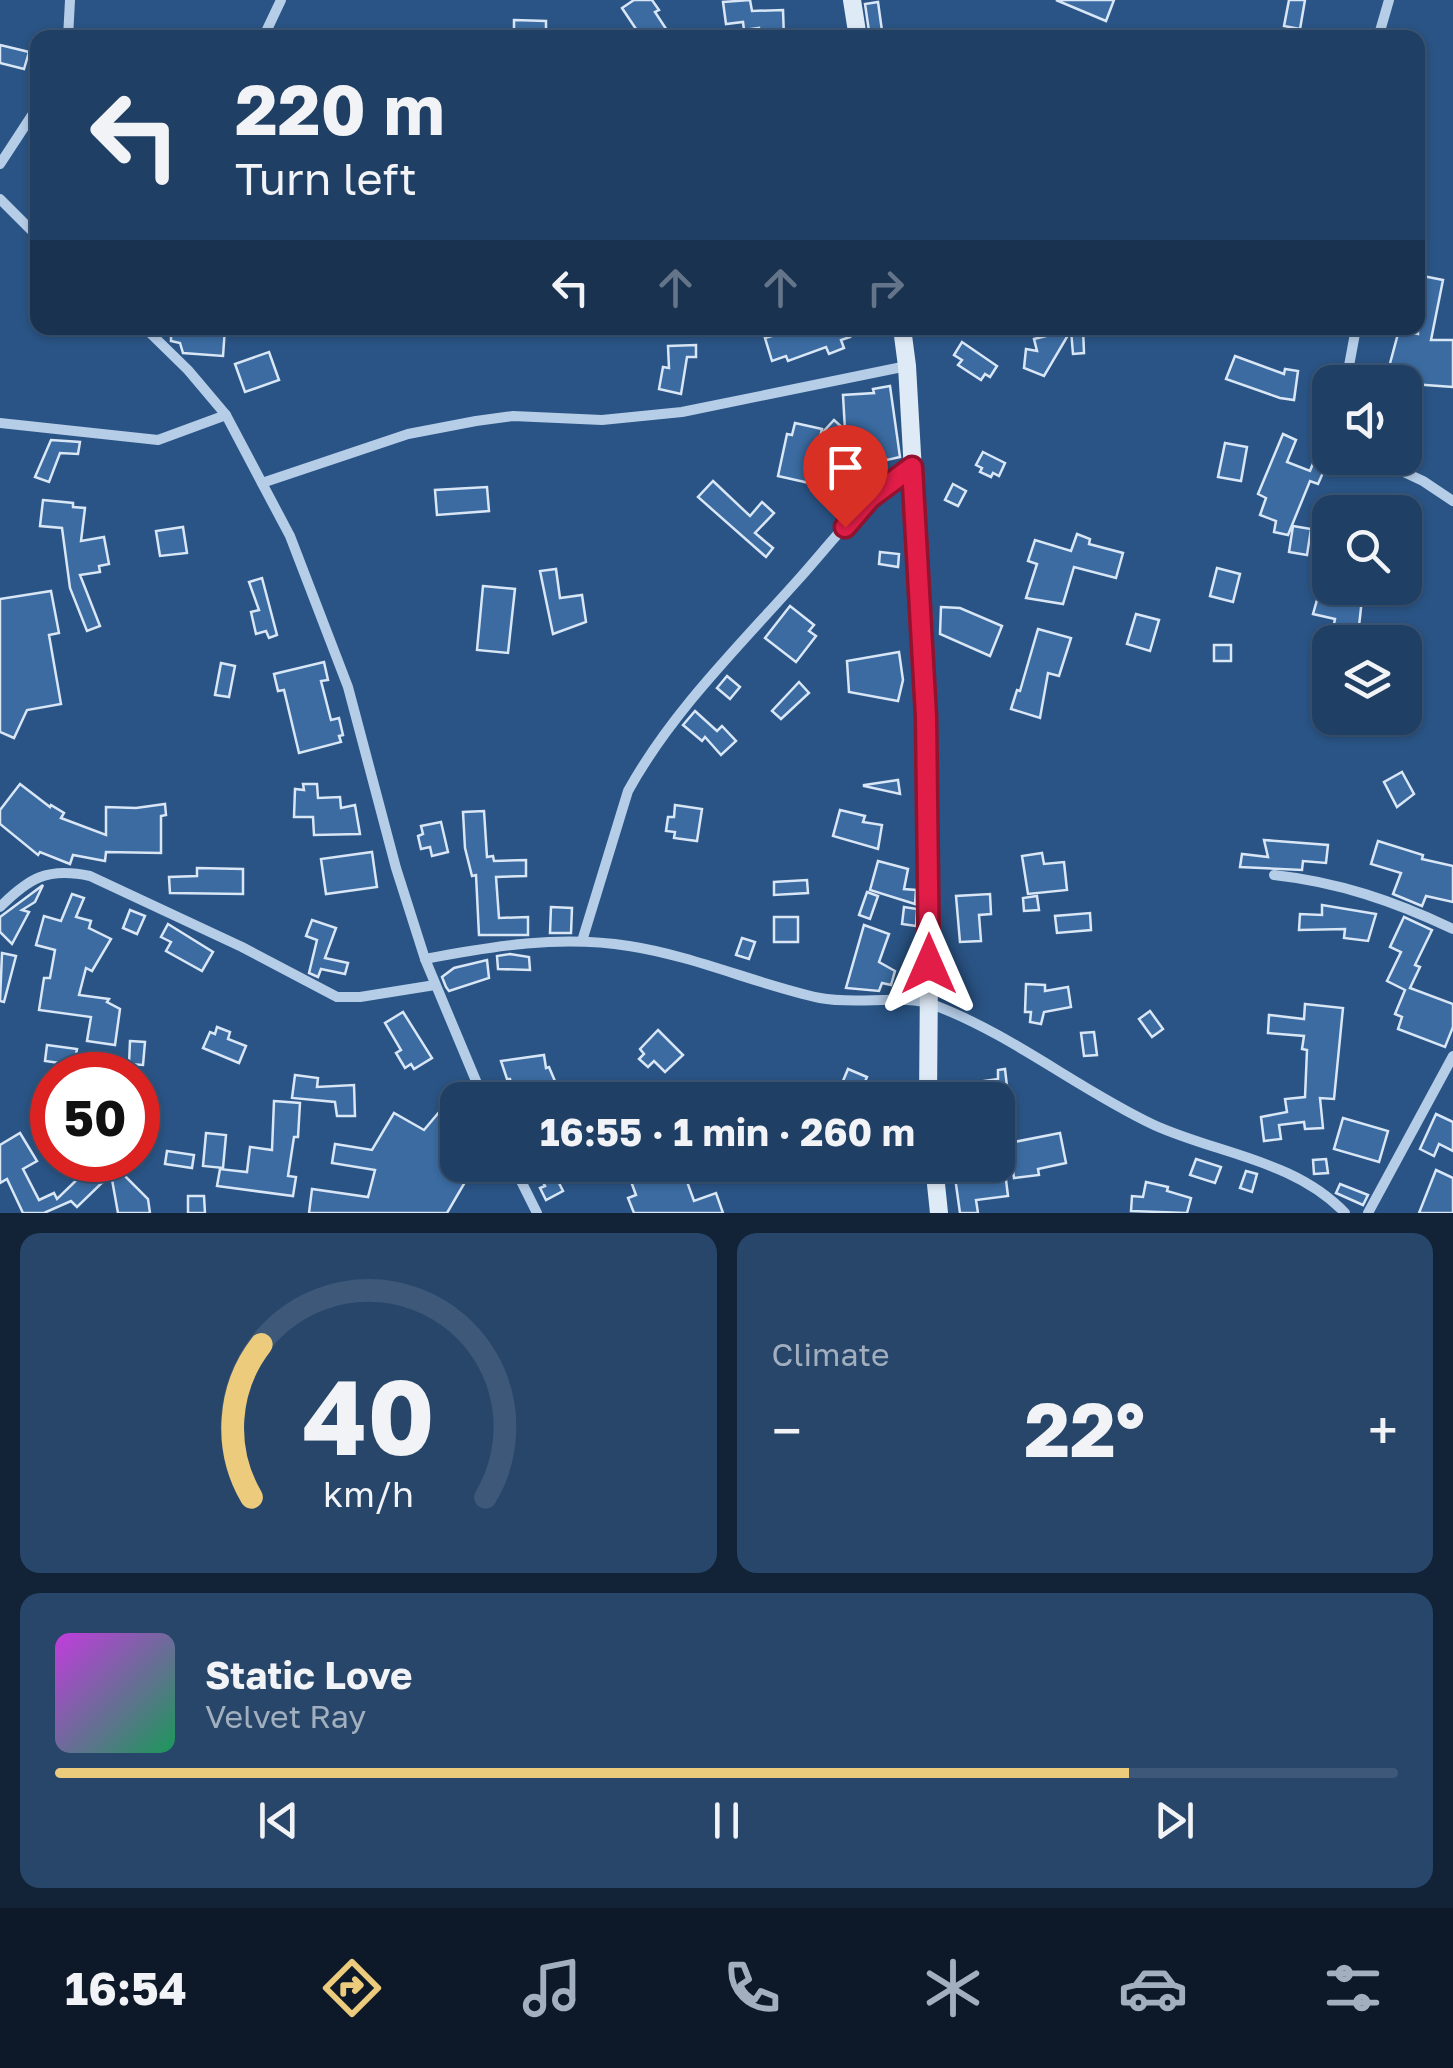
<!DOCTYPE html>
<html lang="en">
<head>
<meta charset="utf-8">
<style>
	:root { --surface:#203f64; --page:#28466a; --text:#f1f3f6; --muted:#a2afbf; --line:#3d5878; --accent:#edcb7d }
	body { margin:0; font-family:"Golos Text",sans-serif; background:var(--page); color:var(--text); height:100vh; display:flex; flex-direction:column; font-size:38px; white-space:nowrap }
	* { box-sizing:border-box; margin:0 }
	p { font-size:32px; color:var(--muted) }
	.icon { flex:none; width:55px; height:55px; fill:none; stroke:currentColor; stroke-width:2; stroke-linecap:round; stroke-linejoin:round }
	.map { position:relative; height:1213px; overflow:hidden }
	.side { display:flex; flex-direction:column; gap:20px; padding:20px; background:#122337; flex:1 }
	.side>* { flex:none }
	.guide { position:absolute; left:30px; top:30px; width:1395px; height:305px; border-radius:20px; box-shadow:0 2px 8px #0004,0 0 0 2px var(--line); background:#203f64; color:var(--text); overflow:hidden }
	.tools { position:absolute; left:1312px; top:365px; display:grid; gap:20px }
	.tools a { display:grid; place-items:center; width:110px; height:110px; border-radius:20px; background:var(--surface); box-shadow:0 2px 8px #0004,0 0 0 2px var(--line); font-size:50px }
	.speed { position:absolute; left:30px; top:1052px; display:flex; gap:20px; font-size:50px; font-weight:700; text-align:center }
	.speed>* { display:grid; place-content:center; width:130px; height:130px; border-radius:50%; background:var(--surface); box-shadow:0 2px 8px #0004,0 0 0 2px var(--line); line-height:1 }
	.speed .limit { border:15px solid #d22; background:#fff; color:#111 }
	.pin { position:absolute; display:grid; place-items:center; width:85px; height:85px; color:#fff; margin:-102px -42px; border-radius:50% 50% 50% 0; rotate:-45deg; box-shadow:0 0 10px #0007 }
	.pin .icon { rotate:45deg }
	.me { position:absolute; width:110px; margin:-55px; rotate:0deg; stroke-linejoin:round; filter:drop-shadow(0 0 8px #0008) }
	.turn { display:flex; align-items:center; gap:35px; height:210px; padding:0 40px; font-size:45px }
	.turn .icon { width:130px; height:130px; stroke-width:2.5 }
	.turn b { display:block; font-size:70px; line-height:85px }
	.lanes { display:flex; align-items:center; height:95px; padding:0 40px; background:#0003; justify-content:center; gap:50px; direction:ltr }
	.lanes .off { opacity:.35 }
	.big { font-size:75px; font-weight:700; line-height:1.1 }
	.side .card { flex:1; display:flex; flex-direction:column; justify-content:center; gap:15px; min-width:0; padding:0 35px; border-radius:20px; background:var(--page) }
	.side .dial { align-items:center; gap:0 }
	.dial svg { height:260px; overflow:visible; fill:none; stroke:var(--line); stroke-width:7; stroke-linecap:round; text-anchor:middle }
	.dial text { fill:var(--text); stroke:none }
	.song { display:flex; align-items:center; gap:30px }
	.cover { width:120px; height:120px; border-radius:15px; background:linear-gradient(135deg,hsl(290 70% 55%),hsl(150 70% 35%)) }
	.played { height:10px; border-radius:5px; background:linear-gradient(90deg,var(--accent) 80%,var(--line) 80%) }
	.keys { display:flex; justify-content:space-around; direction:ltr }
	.heat { display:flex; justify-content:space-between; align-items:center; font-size:55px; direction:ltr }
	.side .tiles { flex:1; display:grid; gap:20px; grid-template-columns:1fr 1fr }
	.card:last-child { grid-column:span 2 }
	.trip { position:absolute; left:440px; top:1082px; width:575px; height:100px; border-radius:20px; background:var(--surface); box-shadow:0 2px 8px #0004,0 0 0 2px var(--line); font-weight:700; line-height:100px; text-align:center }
	.dock { display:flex; height:160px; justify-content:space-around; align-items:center; background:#0d1928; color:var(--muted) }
	.dock .icon { width:70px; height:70px }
	.dock .current { color:var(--accent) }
	.dock b { font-size:45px; color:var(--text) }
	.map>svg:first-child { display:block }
	.building { fill:#3b6ba1; stroke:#d8e6f6; stroke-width:2.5 }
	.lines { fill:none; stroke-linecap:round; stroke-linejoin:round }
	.minor { stroke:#b5cde7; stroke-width:10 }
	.secondary { stroke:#dfeaf7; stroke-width:18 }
	.route-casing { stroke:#92132f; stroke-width:25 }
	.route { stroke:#e11d48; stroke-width:18 }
</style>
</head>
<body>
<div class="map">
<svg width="1453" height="1213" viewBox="0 0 1453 1213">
	<rect width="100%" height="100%" fill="#2a5485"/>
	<g class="building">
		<polygon points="634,0 652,0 659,10 655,12 672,38 624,38 636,29 622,8"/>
		<polygon points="750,0 752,11 783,10 784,38 760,38 759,28 744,30 743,22 726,24 723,2"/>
		<polygon points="1056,0 1114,0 1106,21"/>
		<polygon points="1289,0 1305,0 1300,29 1284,26"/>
		<polygon points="878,2 883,38 870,38 865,4"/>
		<polygon points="514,20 546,21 546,38 514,38"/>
		<polygon points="0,45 29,52 24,69 0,63"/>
		<polygon points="1418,275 1443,280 1431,340 1453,340 1453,387 1385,382 1399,330 1418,334"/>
		<polygon points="171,328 225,328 223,356 183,353 180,343 171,341"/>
		<polygon points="799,328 846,328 850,337 841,340 844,348 829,354 826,347 788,361 786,356 772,361 765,338"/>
		<polygon points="1045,328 1083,328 1084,353 1073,354 1071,330 1044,376 1024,368 1026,349 1037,351 1034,339 1046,336"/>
		<polygon points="962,342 997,366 990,377 985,374 981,380 958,365 962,360 954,355"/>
		<polygon points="696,345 696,357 687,357 681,394 659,389 663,367 669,368 668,346"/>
		<polygon points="269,352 279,380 245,392 235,364"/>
		<polygon points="1235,356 1284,374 1285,369 1298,371 1294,400 1280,398 1226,379"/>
		<polygon points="890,386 900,457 887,460 858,438 846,452 824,431 834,420 845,430 843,395 874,393 873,389"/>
		<polygon points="795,423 822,429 809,483 778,476 787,434 792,435"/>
		<polygon points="1283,434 1296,440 1287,462 1310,471 1314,461 1326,466 1318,484 1310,481 1288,535 1274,532 1276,521 1260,515 1266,498 1258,494"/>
		<polygon points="51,440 80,442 78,454 60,453 49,482 35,477"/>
		<polygon points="1225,443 1247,447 1241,481 1218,477"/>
		<polygon points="983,452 1005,463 999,476 993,473 991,477 980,472 982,468 976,465"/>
		<polygon points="713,481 750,516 762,502 774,513 755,533 773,548 766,557 698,497"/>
		<polygon points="953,484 966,491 958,506 945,500"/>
		<polygon points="487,487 489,511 437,515 435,490"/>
		<polygon points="43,500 73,503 73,507 85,508 81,541 104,537 109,564 99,566 100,572 80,575 100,626 87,631 70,588 62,528 40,526"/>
		<polygon points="1293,526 1311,529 1307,555 1289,552"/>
		<polygon points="183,527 187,553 160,556 156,531"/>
		<polygon points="1077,534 1090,539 1089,544 1123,553 1116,578 1074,567 1063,604 1026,598 1037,564 1028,561 1035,540 1071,551"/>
		<polygon points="1316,548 1330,551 1330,570 1312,567"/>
		<polygon points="880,552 899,554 898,567 879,564"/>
		<polygon points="1217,568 1240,574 1233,602 1210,596"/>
		<polygon points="556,569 560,598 582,595 586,622 553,634 540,571"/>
		<polygon points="262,578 277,635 269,638 266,631 256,634 251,612 259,610 249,582"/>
		<polygon points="483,586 515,589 508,653 477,650"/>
		<polygon points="1325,588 1343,588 1341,595 1362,599 1359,626 1334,624 1335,619 1313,614 1319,593 1324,594"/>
		<polygon points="51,591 59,633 49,635 61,704 27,710 14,738 0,732 0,599"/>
		<polygon points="790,606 814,625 809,631 816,636 796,662 765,638"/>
		<polygon points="941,607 960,608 1002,626 990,656 940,634"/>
		<polygon points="1136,614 1159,620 1150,651 1127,644"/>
		<polygon points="1038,629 1071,638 1059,676 1048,673 1040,718 1011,709 1017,690 1020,691"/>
		<rect x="1214" y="645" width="17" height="16"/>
		<polygon points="899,652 903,680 898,701 849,692 847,661"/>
		<polygon points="324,662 328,680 321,681 331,720 339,718 343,735 339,736 341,742 299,753 284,690 278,691 274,674"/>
		<polygon points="221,663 235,666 229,697 215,695"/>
		<polygon points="727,676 740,687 730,699 717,688"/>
		<polygon points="799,682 809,693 781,719 772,711"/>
		<polygon points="695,711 717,731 722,726 736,741 721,755 705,737 702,741 683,725"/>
		<polygon points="1402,772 1414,794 1397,807 1384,782"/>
		<polygon points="898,780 900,794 864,786 864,785"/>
		<polygon points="20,784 50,807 51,805 64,813 61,818 106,835 106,807 136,808 165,804 166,815 161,816 161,853 106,852 105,861 73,855 70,864 40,852 38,855 0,824 0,810"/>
		<polygon points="303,784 317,784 318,798 340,797 341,808 355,805 360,834 314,835 313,817 294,817 295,789 304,790"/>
		<polygon points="675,805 702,809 697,841 674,838 675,832 666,831 668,817 674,817"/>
		<polygon points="840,810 865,816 863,822 882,825 878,849 833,836"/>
		<polygon points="484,811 487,857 493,856 494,861 526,860 526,876 496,877 499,918 528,917 528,935 479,935 476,875 472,876 465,848 463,812"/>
		<polygon points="441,822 448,852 432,856 430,847 421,849 418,836 423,834 421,826"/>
		<polygon points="1264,840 1328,845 1326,863 1303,861 1302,870 1240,867 1242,854 1268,857"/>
		<polygon points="1378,841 1423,855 1422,859 1453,866 1453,902 1426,896 1422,906 1393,894 1401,873 1371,864"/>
		<polygon points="372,852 377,887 326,894 321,859"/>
		<polygon points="1042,853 1044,864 1064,862 1067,890 1028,894 1022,856"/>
		<polygon points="878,861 908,869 904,889 916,890 915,904 870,890"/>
		<polygon points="197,868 243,869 243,894 170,893 169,877 197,876"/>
		<polygon points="807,880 808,893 774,895 774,882"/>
		<polygon points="43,885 35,902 22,910 29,912 12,944 0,932 0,917"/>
		<polygon points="867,892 878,896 870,919 859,915"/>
		<polygon points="72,894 84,898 76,917 91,921 89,928 111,939 92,971 86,968 79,995 109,999 107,1002 120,1009 115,1045 87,1041 91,1017 39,1010 44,978 50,978 55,950 36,945 44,916 61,921"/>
		<polygon points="990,894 991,914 979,915 981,941 960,942 956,896"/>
		<polygon points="1037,896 1039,910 1024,911 1023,898"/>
		<polygon points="1322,905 1376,914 1368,941 1344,938 1345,929 1299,930 1300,914 1322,915"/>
		<polygon points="551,907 572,908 571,933 550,933"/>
		<polygon points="904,907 917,909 916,926 902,924"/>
		<polygon points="130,910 145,916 137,934 123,928"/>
		<polygon points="1090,913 1091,930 1057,933 1055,916"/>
		<rect x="774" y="917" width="24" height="25"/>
		<polygon points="1404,917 1432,930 1415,965 1420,967 1410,988 1453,1004 1453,1027 1445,1047 1398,1029 1402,1017 1395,1014 1405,990 1387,981 1401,952 1390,947"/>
		<polygon points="312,920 336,928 325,958 348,963 345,974 321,969 318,977 309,973 317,940 306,936"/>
		<polygon points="168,924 213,952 202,971 166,951 171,942 161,937"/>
		<polygon points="864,925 889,934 879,962 895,971 891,985 882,983 879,991 846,988"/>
		<polygon points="742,938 755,942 749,959 736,955"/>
		<polygon points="2,953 16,956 4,1002 0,1001"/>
		<polygon points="510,954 529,957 530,970 498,969 497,956"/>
		<polygon points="487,960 489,978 449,991 446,987 442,977 454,968"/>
		<polygon points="1026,984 1045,985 1045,991 1068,987 1071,1007 1044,1012 1041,1024 1030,1022 1031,1012 1025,1012"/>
		<polygon points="1305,1004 1343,1008 1334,1099 1320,1098 1323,1128 1305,1129 1304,1122 1279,1125 1281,1139 1264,1141 1261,1117 1287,1112 1285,1099 1305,1097 1307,1050 1302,1049 1304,1036 1268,1033 1269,1015 1304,1019"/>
		<polygon points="1150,1011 1163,1029 1152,1037 1139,1019"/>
		<polygon points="403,1012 432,1058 414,1069 411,1064 405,1068 396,1053 401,1050 385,1023"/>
		<polygon points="217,1027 230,1032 228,1039 246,1046 239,1063 203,1048 210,1032 215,1034"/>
		<polygon points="658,1030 683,1055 665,1072 654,1061 648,1067 639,1059 644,1054 640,1049"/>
		<polygon points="1094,1032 1097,1055 1084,1056 1081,1033"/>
		<polygon points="130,1041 145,1042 143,1065 129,1064"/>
		<polygon points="47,1045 77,1049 74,1065 45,1061"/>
		<polygon points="544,1055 546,1068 549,1067 563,1100 514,1100 510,1079 507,1079 501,1061"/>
		<polygon points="848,1069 867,1077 857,1100 838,1093"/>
		<polygon points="1005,1069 1013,1138 998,1139 998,1100 979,1100 977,1082 998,1079 998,1070"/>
		<polygon points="295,1075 318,1078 317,1087 354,1085 355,1116 337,1116 335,1102 292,1098"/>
		<polygon points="451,1098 458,1103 458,1123 442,1141 458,1150 458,1165 475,1165 447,1213 309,1213 312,1189 368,1197 375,1170 332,1163 335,1144 372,1150 394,1113 424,1130"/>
		<polygon points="274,1101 300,1103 298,1137 294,1137 288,1176 296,1177 293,1196 217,1186 220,1169 247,1172 250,1147 272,1150"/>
		<polygon points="1436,1114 1453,1122 1453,1151 1439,1144 1434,1156 1420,1149"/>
		<polygon points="1343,1118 1388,1131 1379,1162 1334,1149"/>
		<polygon points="20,1133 37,1161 23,1169 39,1200 54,1193 57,1199 89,1168 94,1173 109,1160 148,1199 150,1213 118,1213 111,1174 77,1207 71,1201 44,1213 23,1213 7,1179 0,1183 0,1145"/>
		<polygon points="206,1133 226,1135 223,1168 203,1166"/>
		<polygon points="1060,1133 1066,1163 1038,1169 1039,1175 1014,1178 1009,1143"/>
		<polygon points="167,1151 194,1155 192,1168 165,1164"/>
		<polygon points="1196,1159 1221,1167 1215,1183 1190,1175"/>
		<polygon points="1326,1159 1328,1173 1314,1174 1313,1160"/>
		<polygon points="534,1165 574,1165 555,1175 563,1191 546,1200 540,1188 545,1186"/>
		<polygon points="625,1165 681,1165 694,1201 716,1193 723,1213 634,1213 628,1198 636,1195"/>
		<polygon points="972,1168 973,1176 1005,1172 1008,1196 976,1200 978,1213 960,1213 954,1170"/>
		<polygon points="1436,1170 1453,1178 1453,1213 1419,1213"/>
		<polygon points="1246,1171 1257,1174 1252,1192 1240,1188"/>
		<polygon points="1146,1182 1168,1187 1167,1191 1191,1198 1187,1213 1131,1211 1132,1196 1143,1197"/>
		<polygon points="1340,1184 1368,1195 1363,1205 1336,1193"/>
		<polygon points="188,1196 204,1196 205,1213 188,1213"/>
	</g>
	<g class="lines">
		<g class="minor">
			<polyline points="68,38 70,0"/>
			<polyline points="263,38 281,0"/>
			<polyline points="1378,38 1389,0"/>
			<polyline points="0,164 38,106"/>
			<polyline points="0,199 38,237"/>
			<polyline points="145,328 188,370 226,415 290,536 348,687 396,868 425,959 484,1100"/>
			<polyline points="1346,382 1356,328"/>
			<polyline points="0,423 158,440 226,415"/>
			<polyline points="1374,458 1423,481 1453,501"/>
			<polyline points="262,483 408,434 476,421 513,416 602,420 682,412 907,366"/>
			<path d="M1274,875C1338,882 1394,901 1453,929"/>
			<path d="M0,907C29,878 47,867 90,876L242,947L337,997H360L435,985"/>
			<path d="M582,941L628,791C671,713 738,647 797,581C833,541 866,495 912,467"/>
			<path d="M425,959C493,946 560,935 629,946C694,956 756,984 820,998C855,1005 905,994 934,1005C1013,1035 1078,1089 1154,1125C1218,1154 1295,1160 1345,1213"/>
			<polyline points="513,1165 537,1213"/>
			<polyline points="1368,1213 1453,1056"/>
		</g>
		<g class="secondary">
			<polyline points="852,0 858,38"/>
			<polyline points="902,328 907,366 925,682 930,849 928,1100"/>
			<polyline points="934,1165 939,1213"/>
		</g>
	</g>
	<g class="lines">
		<defs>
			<polyline id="route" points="845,527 870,498 912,467 926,716 929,964"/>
		</defs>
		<use href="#route" class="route-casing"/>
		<use href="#route" class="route"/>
	</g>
</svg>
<div class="tools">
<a><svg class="icon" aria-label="sound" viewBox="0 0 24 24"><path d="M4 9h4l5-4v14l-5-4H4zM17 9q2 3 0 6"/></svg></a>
<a><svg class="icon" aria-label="search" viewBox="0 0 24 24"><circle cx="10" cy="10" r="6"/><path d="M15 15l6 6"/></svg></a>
<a><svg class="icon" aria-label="layers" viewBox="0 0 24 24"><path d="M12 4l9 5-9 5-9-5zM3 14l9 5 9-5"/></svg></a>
</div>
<div class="speed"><div class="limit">50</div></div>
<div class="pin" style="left:845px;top:527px;background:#d93025"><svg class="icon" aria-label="arrive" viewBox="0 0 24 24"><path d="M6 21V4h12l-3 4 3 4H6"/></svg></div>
<svg class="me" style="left:929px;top:964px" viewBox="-20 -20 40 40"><path d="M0-17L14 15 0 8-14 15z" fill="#e11d48" stroke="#fff" stroke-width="4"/></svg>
<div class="trip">16:55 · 1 min · 260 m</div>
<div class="guide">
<div class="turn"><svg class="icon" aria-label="left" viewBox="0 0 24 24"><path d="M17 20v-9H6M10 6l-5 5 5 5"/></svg><div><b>220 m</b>Turn left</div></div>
<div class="lanes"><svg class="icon" aria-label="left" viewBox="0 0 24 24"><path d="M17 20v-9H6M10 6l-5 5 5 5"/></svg><svg class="icon off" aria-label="ahead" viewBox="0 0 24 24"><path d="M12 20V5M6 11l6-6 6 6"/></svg><svg class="icon off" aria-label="ahead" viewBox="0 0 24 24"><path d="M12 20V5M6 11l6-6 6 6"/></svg><svg class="icon off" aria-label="right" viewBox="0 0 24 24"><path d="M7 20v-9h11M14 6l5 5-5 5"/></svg></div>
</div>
</div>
<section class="side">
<div class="tiles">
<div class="card dial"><svg viewBox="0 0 100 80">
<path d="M14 69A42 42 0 1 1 86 69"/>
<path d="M14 69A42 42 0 0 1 17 22" stroke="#edcb7d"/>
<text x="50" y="56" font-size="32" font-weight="700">40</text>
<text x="50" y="72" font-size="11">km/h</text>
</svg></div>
<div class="card"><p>Climate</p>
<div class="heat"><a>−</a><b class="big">22°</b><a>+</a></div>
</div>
<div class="card">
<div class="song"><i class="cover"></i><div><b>Static Love</b><p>Velvet Ray</p></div></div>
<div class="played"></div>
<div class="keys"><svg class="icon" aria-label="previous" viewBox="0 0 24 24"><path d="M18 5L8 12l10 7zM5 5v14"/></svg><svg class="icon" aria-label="pause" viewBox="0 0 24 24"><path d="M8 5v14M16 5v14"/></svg><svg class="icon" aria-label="next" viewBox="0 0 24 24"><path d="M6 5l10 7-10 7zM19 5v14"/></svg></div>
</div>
</div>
</section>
<nav class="dock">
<b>16:54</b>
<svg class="icon current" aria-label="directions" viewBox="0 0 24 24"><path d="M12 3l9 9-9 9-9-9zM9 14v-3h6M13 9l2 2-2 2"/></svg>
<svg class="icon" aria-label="music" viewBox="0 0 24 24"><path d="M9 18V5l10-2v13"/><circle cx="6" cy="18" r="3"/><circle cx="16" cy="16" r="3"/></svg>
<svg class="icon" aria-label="phone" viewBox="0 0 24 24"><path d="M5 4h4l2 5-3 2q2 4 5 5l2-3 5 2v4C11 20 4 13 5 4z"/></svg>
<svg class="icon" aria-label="climate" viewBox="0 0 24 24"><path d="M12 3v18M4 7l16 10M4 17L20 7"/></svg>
<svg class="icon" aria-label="car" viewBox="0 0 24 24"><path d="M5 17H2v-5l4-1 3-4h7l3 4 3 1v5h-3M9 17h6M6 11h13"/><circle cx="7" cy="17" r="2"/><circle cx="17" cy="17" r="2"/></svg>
<svg class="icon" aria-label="filters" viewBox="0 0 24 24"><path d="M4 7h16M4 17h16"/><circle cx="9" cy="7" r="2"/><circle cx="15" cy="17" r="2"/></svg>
</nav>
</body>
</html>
